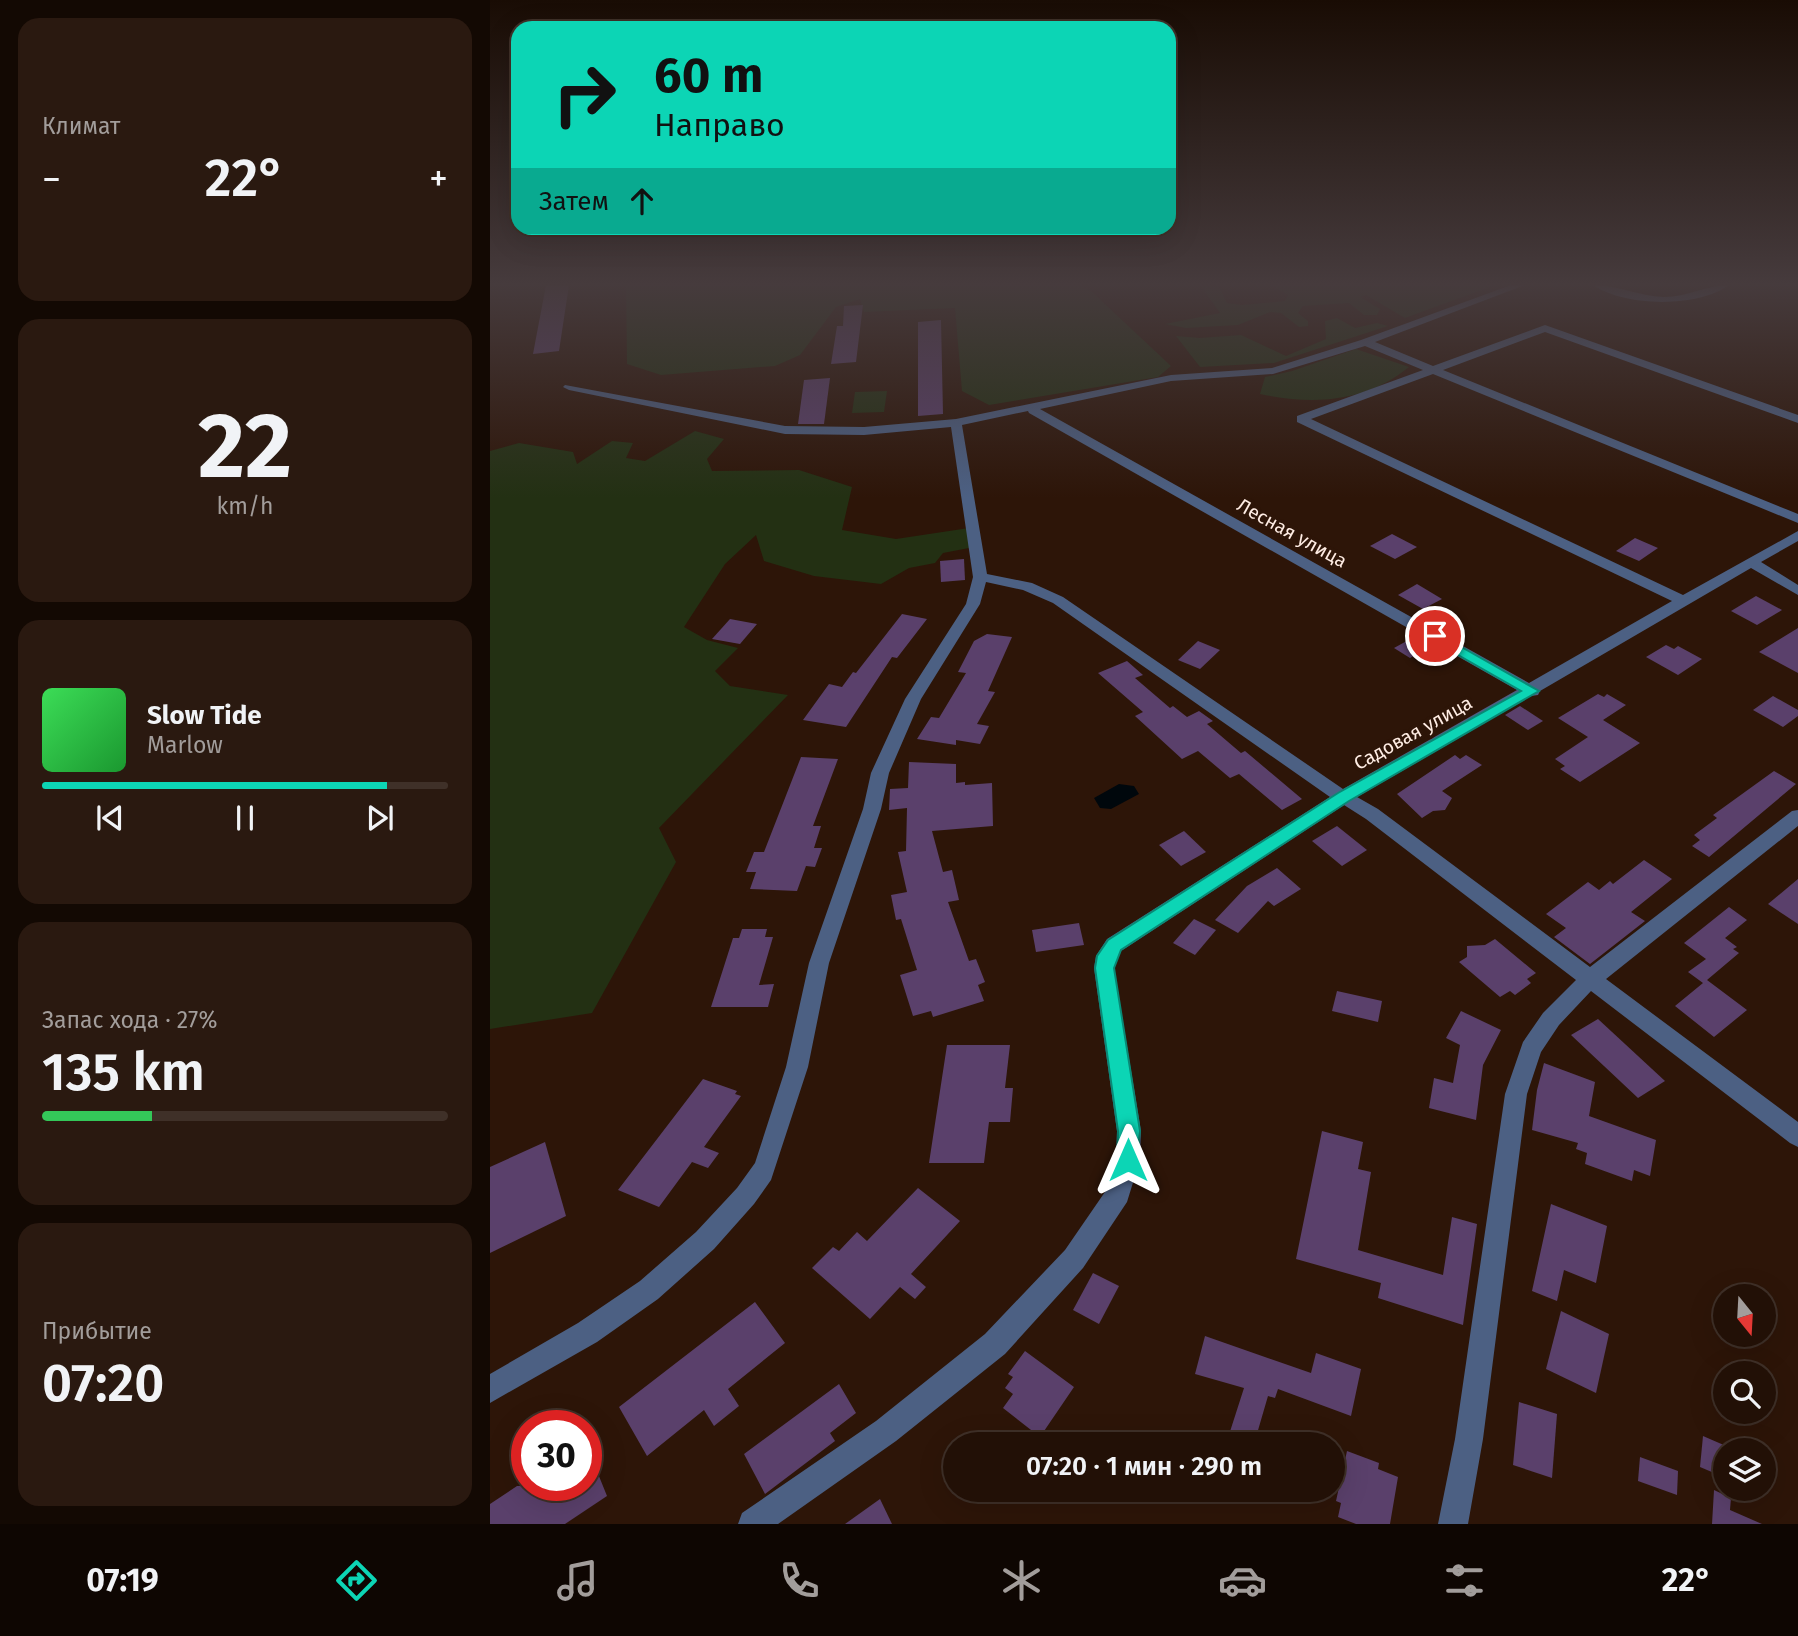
<!DOCTYPE html>
<html lang="ru">
<head>
<meta charset="utf-8">
<style>
	:root { --surface:#221006; --page:#2a1910; --text:#f1f3f6; --muted:#a29d9b; --line:#3f3028; --accent:#0cd5b5 }
	body { margin:0; font-family:"Fira Sans",sans-serif; background:var(--page); color:var(--text); height:100vh; display:flex; flex-direction:column; font-size:26px; white-space:nowrap }
	* { box-sizing:border-box; margin:0 }
	p { font-size:23px; color:var(--muted) }
	.icon { flex:none; width:38px; height:38px; fill:none; stroke:currentColor; stroke-width:2; stroke-linecap:round; stroke-linejoin:round }
	.map { position:relative; flex:1; overflow:hidden }
	.side { display:flex; flex-direction:column; gap:18px; padding:18px; background:#130903; width:490px }
	.side>* { flex:none }
	.top-card { position:absolute; left:21px; top:21px; width:665px; height:214px; border-radius:21px; box-shadow:0 7px 28px #0002,0 0 0 2px var(--line); background:#0cd5b5; color:#111; overflow:hidden }
	.needle { width:46px; rotate:162deg }
	.fabs { position:absolute; left:1223px; top:1284px; display:grid; gap:14px }
	.fabs a { display:grid; place-items:center; width:63px; height:63px; border-radius:50%; background:var(--surface); box-shadow:0 7px 28px #0002,0 0 0 2px var(--line); font-size:35px }
	.speed { position:absolute; left:21px; top:1410px; display:flex; gap:14px; font-size:35px; font-weight:700; text-align:center }
	.speed>* { display:grid; place-content:center; width:91px; height:91px; border-radius:50%; background:var(--surface); box-shadow:0 7px 28px #0002,0 0 0 2px var(--line); line-height:1 }
	.speed .limit { border:10px solid #d22; background:#fff; color:#111 }
	.pin { position:absolute; display:grid; place-items:center; width:60px; height:60px; color:#fff; margin:-30px; border:4px solid #fff; border-radius:50%; box-shadow:0 2px 7px #0007 }
	.me { position:absolute; width:77px; margin:-38px; rotate:0deg; stroke-linejoin:round; filter:drop-shadow(0 0 5px #0008) }
	.turn { display:flex; align-items:center; gap:24px; height:147px; padding:0 28px; font-size:32px }
	.turn .icon { width:91px; height:91px; stroke-width:2.5 }
	.turn b { display:block; font-size:49px; line-height:60px }
	.then { display:flex; align-items:center; height:66px; padding:0 28px; background:#0003; gap:14px; font-size:26px }
	.big { font-size:52px; font-weight:600; line-height:1.1 }
	.side .tile { flex:1; display:flex; flex-direction:column; justify-content:center; gap:10px; min-width:0; padding:0 24px; border-radius:21px; background:var(--page) }
	.side .dial { align-items:center; gap:0 }
	.dial b { font-size:91px; line-height:1 }
	.song { display:flex; align-items:center; gap:21px }
	.cover { width:84px; height:84px; border-radius:10px; background:linear-gradient(135deg,hsl(130 70% 55%),hsl(130 70% 35%)) }
	.played { height:7px; border-radius:4px; background:linear-gradient(90deg,var(--accent) 85%,var(--line) 85%) }
	.keys { display:flex; justify-content:space-around; direction:ltr }
	.heat { display:flex; justify-content:space-between; align-items:center; font-size:38px; direction:ltr }
	.charge { height:10px; border-radius:5px; background:linear-gradient(90deg,#34c759 27%,var(--line) 0) }
	.trip { position:absolute; left:453px; top:1432px; width:402px; height:70px; border-radius:35px; background:var(--surface); box-shadow:0 7px 28px #0002,0 0 0 2px var(--line); font-weight:600; line-height:70px; text-align:center }
	.tabs { display:flex; height:112px; justify-content:space-around; align-items:center; background:#0e0602; color:var(--muted) }
	.tabs .icon { width:49px; height:49px }
	.tabs .selected { color:var(--accent) }
	.tabs b { font-size:32px; color:var(--text) }
	main { display:flex; flex:1; min-height:0 }
	.map>svg:first-child { display:block }
	.green { fill:#233013 }
	.water { fill:#00070c }
	.building { fill:#5a406b }
	.lines { fill:none; stroke-linecap:round; stroke-linejoin:round }
	.minor { fill:#4c6083; fill-rule:evenodd }
	.route { fill:#0cd5b5; stroke:#088a76; stroke-width:2 }
	.labels { text-anchor:middle; dominant-baseline:central; stroke-width:7; stroke-linejoin:round; paint-order:stroke }
	.street-label { font-size:19px; fill:#ffede4; stroke:#2d1508 }
</style>
</head>
<body>
<main>
<section class="side">
<div class="tile"><p>Климат</p>
<div class="heat"><a>−</a><b class="big">22°</b><a>+</a></div>
</div>
<div class="tile dial"><b>22</b><p>km/h</p></div>
<div class="tile">
<div class="song"><i class="cover"></i><div><b>Slow Tide</b><p>Marlow</p></div></div>
<div class="played"></div>
<div class="keys"><svg class="icon" aria-label="previous" viewBox="0 0 24 24"><path d="M18 5L8 12l10 7zM5 5v14"/></svg><svg class="icon" aria-label="pause" viewBox="0 0 24 24"><path d="M8 5v14M16 5v14"/></svg><svg class="icon" aria-label="next" viewBox="0 0 24 24"><path d="M6 5l10 7-10 7zM19 5v14"/></svg></div>
</div>
<div class="tile"><p>Запас хода · 27%</p><b class="big">135 km</b><div class="charge"></div></div>
<div class="tile"><p>Прибытие</p><b class="big">07:20</b></div>
</section>
<div class="map">
<svg width="1308" height="1524" viewBox="0 0 1308 1524">
	<rect width="100%" height="100%" fill="#2d1508"/>
	<g class="green">
		<polygon points="136,285 589,285 601,291 681,366 668,377 499,405 472,391 465,308 374,312 370,299 346,307 310,355 285,366 171,375 137,364"/>
		<polygon points="710,285 729,287 737,303 752,305 795,301 798,295 781,285 1005,285 915,318 876,295 870,297 890,309 887,315 874,315 859,303 813,306 808,313 818,321 818,326 809,327 791,313 780,312 748,325 696,328 675,324 730,313"/>
		<polygon points="847,318 865,328 887,323 898,326 784,363 710,367 686,336 710,338 751,335 796,356 836,339 835,321"/>
		<path d="M866,349L919,367C875,403 823,405 770,394L775,377L802,371Z"/>
		<polygon points="397,391 394,412 362,413 365,392"/>
		<polygon points="205,431 234,439 217,459 222,471 309,470 362,487 352,530 406,539 479,528 479,548 453,553 445,563 419,568 391,584 324,576 274,561 266,535 235,564 194,627 217,640 248,648 225,671 240,686 298,695 169,828 186,862 102,1013 0,1029 0,451 29,443 83,452 87,464 122,441 143,443 136,458 155,461"/>
	</g>
	<polygon class="water" points="629,784 644,786 649,794 621,809 610,808 604,798"/>
	<g class="building">
		<polygon points="56,285 79,285 69,351 43,354"/>
		<polygon points="373,305 366,362 341,364 347,326 353,326 354,306"/>
		<polygon points="451,320 453,414 428,416 428,322"/>
		<polygon points="340,378 334,424 308,424 314,380"/>
		<polygon points="902,534 927,547 905,559 880,546"/>
		<polygon points="1145,538 1168,548 1149,561 1126,551"/>
		<polygon points="474,559 475,580 451,582 450,561"/>
		<polygon points="927,584 952,599 933,609 908,595"/>
		<polygon points="1266,596 1292,610 1267,625 1241,611"/>
		<polygon points="412,614 437,619 407,658 402,657 356,727 313,720 339,684 352,687 363,672 366,673"/>
		<polygon points="240,619 267,624 250,644 222,639"/>
		<polygon points="1308,628 1308,673 1269,652"/>
		<polygon points="497,634 522,637 498,691 505,692 487,724 499,726 490,744 466,740 466,745 427,739 441,717 449,718 476,673 468,672 484,641"/>
		<polygon points="924,637 940,647 920,658 904,648"/>
		<polygon points="708,641 730,650 710,669 688,660"/>
		<polygon points="1176,645 1184,649 1188,646 1212,659 1188,675 1156,657"/>
		<polygon points="637,661 653,675 645,678 680,708 683,706 697,717 709,711 723,721 717,724 751,753 755,751 812,799 792,810 749,774 740,778 708,751 692,759 645,716 653,712 608,673"/>
		<polygon points="1108,694 1114,697 1117,694 1136,705 1113,720 1150,743 1090,782 1070,769 1075,766 1065,759 1098,737 1068,718"/>
		<polygon points="1283,696 1308,710 1308,716 1293,727 1263,710"/>
		<polygon points="1030,706 1053,721 1038,730 1015,715"/>
		<polygon points="965,755 970,759 976,755 992,765 952,791 962,798 955,810 943,811 932,818 907,794"/>
		<polygon points="311,757 348,759 323,826 331,826 324,848 332,848 325,867 316,866 307,891 260,889 266,872 256,872 264,852 274,852"/>
		<polygon points="419,762 466,764 466,783 475,782 475,785 502,783 503,826 442,831 453,872 462,870 469,900 458,902 479,961 486,959 495,982 488,985 494,1001 443,1017 441,1011 423,1016 410,975 427,970 411,919 406,920 401,895 417,892 408,852 416,851 417,808 399,810 400,789 418,788"/>
		<polygon points="1284,771 1306,784 1219,857 1202,846 1210,840 1204,835 1227,818 1223,815"/>
		<polygon points="847,826 877,850 852,866 822,841"/>
		<polygon points="694,831 716,852 691,866 669,845"/>
		<polygon points="1154,860 1182,879 1141,912 1155,921 1100,964 1064,937 1076,928 1056,914 1098,882 1109,890 1120,881 1123,884"/>
		<polygon points="787,868 811,889 784,906 778,901 748,933 725,920 757,886"/>
		<polygon points="1308,879 1308,924 1278,904"/>
		<polygon points="1239,907 1257,920 1235,938 1247,947 1243,949 1249,953 1217,980 1257,1010 1224,1037 1185,1006 1213,983 1198,972 1216,959 1194,943"/>
		<polygon points="704,919 726,930 705,955 683,943"/>
		<polygon points="589,923 594,945 546,952 542,930"/>
		<polygon points="252,929 277,929 275,937 283,937 269,985 284,984 278,1007 221,1007 243,938 249,938"/>
		<polygon points="1005,939 1046,973 1037,979 1041,983 1025,995 1020,991 1010,997 969,962 977,957 977,946 995,945"/>
		<polygon points="847,991 892,1001 888,1022 842,1011"/>
		<polygon points="971,1011 1011,1030 993,1065 986,1120 939,1108 944,1078 963,1083 970,1045 956,1038"/>
		<polygon points="1108,1019 1175,1081 1148,1098 1081,1035"/>
		<polygon points="457,1045 520,1045 515,1088 523,1088 520,1122 499,1122 494,1163 439,1163"/>
		<polygon points="1054,1063 1105,1082 1099,1116 1166,1140 1160,1176 1144,1170 1142,1181 1095,1164 1097,1153 1086,1149 1088,1143 1042,1130 1047,1090"/>
		<polygon points="213,1079 247,1091 245,1094 251,1096 214,1147 229,1153 218,1168 202,1162 169,1207 128,1190"/>
		<polygon points="832,1131 873,1142 868,1169 881,1172 868,1250 953,1275 962,1217 987,1224 973,1325 888,1298 891,1283 806,1259"/>
		<polygon points="55,1142 76,1216 0,1253 0,1167"/>
		<polygon points="428,1188 470,1221 421,1274 436,1287 425,1299 410,1287 380,1319 322,1268 343,1247 349,1251 367,1232 377,1241"/>
		<polygon points="1061,1204 1117,1226 1106,1283 1074,1270 1067,1301 1042,1291"/>
		<polygon points="603,1273 629,1286 609,1324 583,1310"/>
		<polygon points="265,1302 295,1343 238,1389 249,1406 224,1426 214,1410 157,1456 129,1407"/>
		<polygon points="1071,1311 1119,1334 1106,1393 1056,1369"/>
		<polygon points="715,1336 821,1373 826,1353 871,1369 861,1416 788,1389 785,1398 778,1396 764,1444 736,1444 754,1388 705,1374"/>
		<polygon points="535,1351 584,1387 550,1437 513,1408 523,1394 515,1388 523,1377 518,1374"/>
		<polygon points="349,1384 366,1413 340,1433 345,1441 275,1494 254,1454"/>
		<polygon points="1029,1402 1067,1414 1062,1478 1023,1465"/>
		<polygon points="1213,1436 1236,1446 1236,1478 1210,1467"/>
		<polygon points="96,1444 117,1496 75,1524 0,1524 0,1504 27,1486 96,1486"/>
		<polygon points="857,1451 889,1463 888,1469 908,1477 900,1524 866,1524 848,1517 851,1503 846,1501"/>
		<polygon points="1150,1457 1188,1471 1187,1495 1148,1481"/>
		<polygon points="1224,1490 1241,1498 1240,1510 1272,1524 1222,1524"/>
		<polygon points="390,1499 402,1524 355,1524"/>
	</g>
	<g class="lines">
		<g class="minor">
			<path d="M1021,285H1035L885,342L943,366L1055,325L1308,415V423L1055,332L953,370L1308,514V523L943,374L821,419L1193,595L1308,531V541L1271,562L1308,585V595L1261,568L1050,691L1048,695L1041,696L867,797L888,809L1100,967L1302,811L1308,810V826L1116,979L1308,1122V1147L1300,1143L1101,991L1069,1025L1051,1052L1037,1094L993,1439L978,1524H948L965,1439L1015,1094L1033,1042L1053,1013L1086,980L876,819L854,805L631,951L626,958L624,968L651,1131L650,1160L637,1202L593,1268L515,1354L406,1441L288,1524H248L252,1513L386,1421L495,1334L575,1250L617,1189L626,1160L627,1131L604,968L606,956L617,939L840,797L563,603L533,590L496,582L490,604L431,699L399,773L391,809L339,963L318,1067L281,1180L264,1204L224,1249L168,1299L107,1342L0,1403V1374L88,1323L150,1281L206,1232L247,1188L265,1163L296,1067L319,963L373,809L381,773L415,699L476,604L483,577L461,427L374,435L295,434L79,390L73,387L75,385L295,426L374,427L466,419L681,375L782,368L871,340ZM875,346L933,370L807,416V422L1182,601L1039,683L550,409L681,381L783,374ZM538,411L539,413L1027,690L853,789L573,597L542,583L497,574L472,425Z"/>
			<path d="M1103,285C1127,285 1149,296 1174,297C1197,297 1217,285 1239,285C1208,308 1135,307 1103,285Z"/>
		</g>
	</g>
	<linearGradient id="sky" x2="0" y2="1"><stop stop-color="#190c04"/><stop offset="0.57" stop-color="#463b3d"/><stop offset="1" stop-color="#463b3d" stop-opacity="0"/></linearGradient>
	<rect width="1308" height="498" fill="url(#sky)"/>
	<polygon class="route" points="945,632 1049,691 859,801 631,950 624,968 650,1131 646,1167 638,1170 630,1167 627,1160 628,1131 605,968 607,956 618,940 848,793 1031,691 940,639 940,633"/>
	<g class="labels">
		<g class="street-label">
			<text transform="translate(802 533) rotate(29)">Лесная улица</text>
			<text transform="translate(923 733) rotate(-29)">Садовая улица</text>
		</g>
	</g>
</svg>
<div class="fabs">
<a><svg class="needle" viewBox="-14 -14 28 28"><path d="M0-13l5 13h-10z" fill="#e53935"/><path d="M0 13l5-13h-10z" fill="#a29d9b"/></svg></a>
<a><svg class="icon" aria-label="search" viewBox="0 0 24 24"><circle cx="10" cy="10" r="6"/><path d="M15 15l6 6"/></svg></a>
<a><svg class="icon" aria-label="layers" viewBox="0 0 24 24"><path d="M12 4l9 5-9 5-9-5zM3 14l9 5 9-5"/></svg></a>
</div>
<div class="speed"><div class="limit">30</div></div>
<div class="pin" style="left:945px;top:636px;background:#d93025"><svg class="icon" aria-label="arrive" viewBox="0 0 24 24"><path d="M6 21V4h12l-3 4 3 4H6"/></svg></div>
<svg class="me" style="left:638px;top:1160px" viewBox="-20 -20 40 40"><path d="M0-17L14 15 0 8-14 15z" fill="#0cd5b5" stroke="#fff" stroke-width="4"/></svg>
<div class="trip">07:20 · 1 мин · 290 m</div>
<div class="top-card">
<div class="turn"><svg class="icon" aria-label="right" viewBox="0 0 24 24"><path d="M7 20v-9h11M14 6l5 5-5 5"/></svg><div><b>60 m</b>Направо</div></div>
<div class="then">Затем<svg class="icon" aria-label="ahead" viewBox="0 0 24 24"><path d="M12 20V5M6 11l6-6 6 6"/></svg></div>
</div>
</div>
</main>
<nav class="tabs">
<b>07:19</b>
<svg class="icon selected" aria-label="directions" viewBox="0 0 24 24"><path d="M12 3l9 9-9 9-9-9zM9 14v-3h6M13 9l2 2-2 2"/></svg>
<svg class="icon" aria-label="music" viewBox="0 0 24 24"><path d="M9 18V5l10-2v13"/><circle cx="6" cy="18" r="3"/><circle cx="16" cy="16" r="3"/></svg>
<svg class="icon" aria-label="phone" viewBox="0 0 24 24"><path d="M5 4h4l2 5-3 2q2 4 5 5l2-3 5 2v4C11 20 4 13 5 4z"/></svg>
<svg class="icon" aria-label="climate" viewBox="0 0 24 24"><path d="M12 3v18M4 7l16 10M4 17L20 7"/></svg>
<svg class="icon" aria-label="car" viewBox="0 0 24 24"><path d="M5 17H2v-5l4-1 3-4h7l3 4 3 1v5h-3M9 17h6M6 11h13"/><circle cx="7" cy="17" r="2"/><circle cx="17" cy="17" r="2"/></svg>
<svg class="icon" aria-label="filters" viewBox="0 0 24 24"><path d="M4 7h16M4 17h16"/><circle cx="9" cy="7" r="2"/><circle cx="15" cy="17" r="2"/></svg>
<b>22°</b>
</nav>
</body>
</html>
